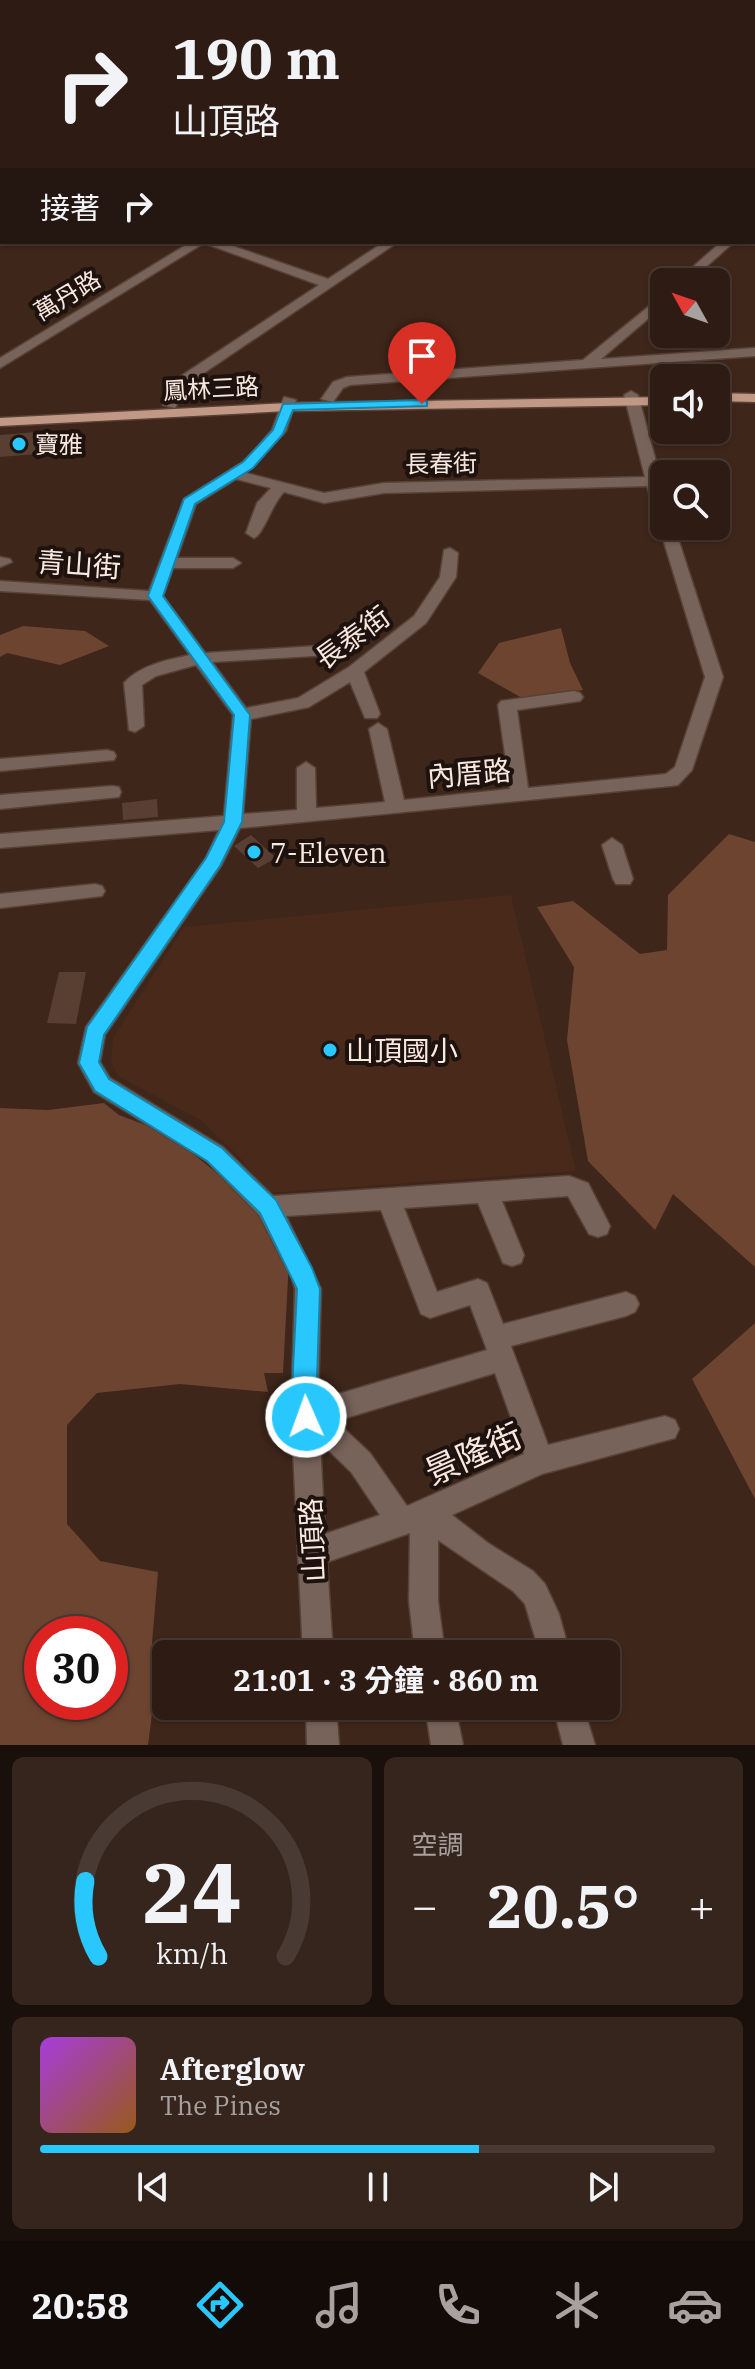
<!DOCTYPE html>
<html lang="zh-TW">
<head>
<meta charset="utf-8">
<style>
	:root { --surface:#2e1c14; --page:#36251d; --text:#f1f3f6; --muted:#a7a1a0; --line:#493a34; --accent:#28c8ff }
	body { margin:0; font-family:"IBM Plex Serif","Noto Sans TC",serif; background:var(--page); color:var(--text); height:100vh; display:flex; flex-direction:column; font-size:30px; white-space:nowrap }
	* { box-sizing:border-box; margin:0 }
	p { font-size:26px; color:var(--muted) }
	.icon { flex:none; width:44px; height:44px; fill:none; stroke:currentColor; stroke-width:2; stroke-linecap:round; stroke-linejoin:round }
	.map { position:relative; height:1745px; overflow:hidden }
	.sheet { display:flex; flex-direction:column; gap:12px; padding:12px; background:#190f0b; flex:1 }
	.sheet>* { flex:none }
	.top-card { position:absolute; left:0px; top:0px; width:756px; height:244px; box-shadow:0 2px 6px #0004,0 0 0 2px var(--line); background:#2e1c14; color:var(--text); overflow:hidden }
	.needle { width:52px; rotate:310deg }
	.controls { position:absolute; left:650px; top:268px; display:grid; gap:16px }
	.controls a { display:grid; place-items:center; width:80px; height:80px; border-radius:12px; background:var(--surface); box-shadow:0 2px 6px #0004,0 0 0 2px var(--line); font-size:40px }
	.speed { position:absolute; left:24px; top:1616px; display:flex; gap:16px; font-size:40px; font-weight:700; text-align:center }
	.speed>* { display:grid; place-content:center; width:104px; height:104px; border-radius:50%; background:var(--surface); box-shadow:0 2px 6px #0004,0 0 0 2px var(--line); line-height:1 }
	.speed .limit { border:12px solid #d22; background:#fff; color:#111 }
	.pin { position:absolute; display:grid; place-items:center; width:68px; height:68px; color:#fff; margin:-82px -34px; border-radius:50% 50% 50% 0; rotate:-45deg; box-shadow:0 0 8px #0007 }
	.pin .icon { rotate:45deg }
	.me { position:absolute; width:88px; margin:-44px; rotate:358deg; stroke-linejoin:round; filter:drop-shadow(0 0 6px #0008) }
	.turn { display:flex; align-items:center; gap:28px; height:168px; padding:0 40px; font-size:36px }
	.turn .icon { width:104px; height:104px; stroke-width:2.5 }
	.turn b { display:block; font-size:56px; line-height:68px }
	.then { display:flex; align-items:center; height:76px; padding:0 40px; background:#0003; gap:16px; font-size:30px }
	.big { font-size:60px; font-weight:700; line-height:1.1 }
	.sheet .widget { flex:1; display:flex; flex-direction:column; justify-content:center; gap:12px; min-width:0; padding:0 28px; border-radius:12px; background:var(--page) }
	.sheet .dial { align-items:center; gap:0 }
	.dial svg { height:208px; overflow:visible; fill:none; stroke:var(--line); stroke-width:7; stroke-linecap:round; text-anchor:middle }
	.dial text { fill:var(--text); stroke:none }
	.song { display:flex; align-items:center; gap:24px }
	.cover { width:96px; height:96px; border-radius:12px; background:linear-gradient(135deg,hsl(280 70% 55%),hsl(30 70% 35%)) }
	.played { height:8px; border-radius:4px; background:linear-gradient(90deg,var(--accent) 65%,var(--line) 65%) }
	.keys { display:flex; justify-content:space-around; direction:ltr }
	.heat { display:flex; justify-content:space-between; align-items:center; font-size:44px; direction:ltr }
	.sheet .tiles { flex:1; display:grid; gap:12px; grid-template-columns:1fr 1fr }
	.widget:last-child { grid-column:span 2 }
	.trip { position:absolute; left:152px; top:1640px; width:468px; height:80px; border-radius:12px; background:var(--surface); box-shadow:0 2px 6px #0004,0 0 0 2px var(--line); font-weight:700; line-height:80px; text-align:center }
	.dock { display:flex; height:128px; justify-content:space-around; align-items:center; background:#120b08; color:var(--muted) }
	.dock .icon { width:56px; height:56px }
	.dock .current { color:var(--accent) }
	.dock b { font-size:36px; color:var(--text) }
	.map>svg:first-child { display:block }
	.built { fill:#48291a }
	.green { fill:#6d4430; fill-rule:evenodd }
	.lines { fill:none; stroke-linecap:round; stroke-linejoin:round }
	.stream { stroke:#91644d; stroke-width:2 }
	.building { fill:#593f32 }
	.minor-casing { stroke:#584136; stroke-width:3 }
	.major-casing { stroke:#584136; stroke-width:3 }
	.minor { fill:#776359; fill-rule:evenodd }
	.major { fill:#c19883; fill-rule:evenodd }
	.route { fill:#28c8ff; stroke:#1a82a6; stroke-width:2 }
	.poi-dot { fill:#28c8ff; stroke:#1d120d; stroke-width:3 }
	.labels { text-anchor:middle; dominant-baseline:central; stroke-width:8; stroke-linejoin:round; paint-order:stroke }
	.far-street-label { font-size:24px; fill:#f9e8e0; stroke:#1d120d }
	.far-poi-label { font-size:24px; fill:#f9e8e0; stroke:#1d120d; text-anchor:start }
	.street-label { font-size:28px; fill:#f9e8e0; stroke:#1d120d }
	.poi-label { font-size:28px; fill:#f9e8e0; stroke:#1d120d; text-anchor:start }
	.near-street-label { font-size:34px; fill:#f9e8e0; stroke:#1d120d }
</style>
</head>
<body>
<div class="map">
<svg width="755" height="1745" viewBox="0 0 755 1745">
	<rect width="100%" height="100%" fill="#3e261a"/>
	<polygon class="built" points="511,895 576,1171 268,1193 242,1160 202,1121 118,1076 111,1062 113,1038 184,927"/>
	<g class="green">
		<polygon points="23,626 85,631 109,646 60,665 7,653 0,657 0,635"/>
		<polygon points="561,628 570,663 583,690 522,698 478,673 499,643"/>
		<polygon points="729,834 755,842 755,1267 673,1194 655,1230 588,1161 567,1040 574,967 537,907 573,901 640,954 667,950 668,895"/>
		<path d="M104,1103L119,1115L167,1133L261,1208L289,1260L283,1373H264L268,1392L180,1384L97,1393L67,1425V1524L100,1561L158,1572L152,1643L157,1675L148,1745H0V1108L48,1110ZM42,1634H110V1702H42Z"/>
		<polygon points="755,1323 755,1499 692,1379"/>
	</g>
	<g class="lines">
		<polyline class="stream" points="139,0 144,2"/>
	</g>
	<g class="building">
		<polygon points="37,432 37,454 0,457 0,435"/>
		<polygon points="157,799 158,817 123,820 122,803"/>
		<polygon points="251,835 276,858 258,868 234,846"/>
		<polygon points="59,972 86,972 76,1024 47,1023"/>
	</g>
	<g class="lines">
		<defs>
			<g id="minor">
				<polygon points="328,0 343,0 344,2 329,2"/>
				<polygon points="703,0 720,0 721,2 704,2"/>
				<polygon points="0,12 2,13 2,19 0,18"/>
				<rect x="754" y="18" width="1" height="6"/>
				<rect x="754" y="98" width="1" height="7"/>
				<rect x="754" y="158" width="1" height="6"/>
				<rect x="0" y="205" width="2" height="6"/>
				<polygon points="755,216 755,223 754,223 754,216"/>
				<polygon points="191,242 221,242 328,279 384,242 398,242 189,383 175,408 163,405 178,378 319,285 204,243 0,368 0,358"/>
				<polygon points="721,242 734,242 689,282 676,282"/>
				<polygon points="664,294 664,305 601,359 755,348 755,356 350,385 343,388 333,402 321,399 333,382 347,377 583,360"/>
				<path d="M631,391L638,395L664,491V526H674L723,677L692,770L678,785L671,786L240,828L221,866L105,1035L100,1062L110,1078L223,1147L273,1196L569,1176L588,1183L610,1226L607,1234L598,1237L589,1234L568,1196L502,1201L524,1255L521,1263L512,1266L503,1263L478,1203L404,1208L437,1292L478,1279L487,1283L503,1324L626,1292L635,1296L639,1304L635,1312L626,1316L511,1346L548,1445L665,1416L675,1420L679,1429L675,1438L542,1474L452,1515L488,1543L533,1571L545,1584L559,1614L570,1654H540L525,1604L513,1591L438,1540V1601L445,1654H415L409,1601L410,1533L327,1562L333,1654H303L291,1409L295,1289L292,1278L259,1215L207,1161L94,1092L78,1063L86,1027L206,858L219,830L0,848V834L224,816L233,715L196,665L156,676L142,685L144,726L135,732L129,730L124,683C140,665 167,660 190,655L150,600L0,591V581L149,591L184,499L243,462L256,449L272,430L284,397L296,400L286,431L246,473L324,493L384,483L645,477L624,395ZM236,479L271,488L257,503L246,533L254,538C264,534 271,505 284,492L324,503L384,493L647,486L705,677L675,767L666,774L528,788L517,710L580,701L583,697L580,693L574,691L501,701L498,705L510,789L404,800L387,729L378,723L369,729L385,802L316,808L315,768L306,762L297,768V810L243,814L251,719L309,707L350,682L365,718H377L380,714L364,672L426,623L456,577L458,553L450,548L444,550L440,577L414,616L349,667L298,698L246,708L212,662L347,654L356,649L347,644L205,653L163,596L173,568H233L241,563L233,558H177L196,504ZM381,1210L421,1314L430,1318L470,1305L487,1350L318,1400L321,1289L286,1216ZM495,1373L524,1454L407,1506L370,1453L336,1421ZM320,1442L351,1472L380,1515L325,1534Z"/>
				<polygon points="0,557 10,559 12,562 0,567"/>
				<polygon points="107,750 114,752 116,756 114,760 0,771 0,759"/>
				<polygon points="112,786 119,787 121,792 119,797 0,809 0,795"/>
				<polygon points="612,838 622,845 633,879 630,884 616,884 613,879 602,845"/>
				<polygon points="95,884 102,886 105,891 102,896 0,908 0,894"/>
				<polygon points="306,1706 336,1706 339,1745 307,1745"/>
				<polygon points="425,1706 455,1706 463,1745 431,1745"/>
				<polygon points="553,1706 583,1706 595,1745 563,1745"/>
			</g>
			<g id="major">
				<polygon points="716,393 755,394 755,402 716,401"/>
				<polygon points="664,397 664,405 288,411 0,426 0,418 288,403"/>
			</g>
		</defs>
		<use href="#minor" class="minor-casing"/>
		<use href="#major" class="major-casing"/>
		<use href="#minor" class="minor"/>
		<use href="#major" class="major"/>
	</g>
	<polygon class="route" points="422,400 427,401 427,406 293,410 283,434 253,468 195,504 163,596 250,715 242,822 220,866 104,1035 99,1062 109,1079 222,1148 276,1200 312,1268 320,1289 316,1409 318,1417 315,1426 306,1429 298,1426 291,1409 297,1289 260,1213 207,1161 95,1091 79,1063 87,1027 206,858 224,822 234,715 148,596 184,499 243,462 273,430 283,404"/>
	<g class="poi-dot">
		<circle cx="19" cy="444" r="8"/>
		<circle cx="254" cy="852" r="8"/>
		<circle cx="330" cy="1050" r="8"/>
	</g>
	<g class="labels">
		<g class="far-street-label">
			<text transform="translate(67 295) rotate(-31)">萬丹路</text>
			<text transform="translate(211 388) rotate(-3)">鳳林三路</text>
			<text transform="translate(441 463) rotate(-1)">長春街</text>
		</g>
		<g class="far-poi-label">
			<text x="35" y="444">寶雅</text>
		</g>
		<g class="street-label">
			<text transform="translate(79 564) rotate(4)">青山街</text>
			<text transform="translate(352 637) rotate(-36)">長泰街</text>
			<text transform="translate(469 773) rotate(-5)">內厝路</text>
			<text transform="translate(312 1540) rotate(-93)">山頂路</text>
		</g>
		<g class="poi-label">
			<text x="270" y="852">7-Eleven</text>
			<text x="346" y="1050">山頂國小</text>
		</g>
		<g class="near-street-label">
			<text transform="translate(473 1453) rotate(-24)">景隆街</text>
		</g>
	</g>
</svg>
<div class="controls">
<a><svg class="needle" viewBox="-14 -14 28 28"><path d="M0-13l5 13h-10z" fill="#e53935"/><path d="M0 13l5-13h-10z" fill="#a7a1a0"/></svg></a>
<a><svg class="icon" aria-label="sound" viewBox="0 0 24 24"><path d="M4 9h4l5-4v14l-5-4H4zM17 9q2 3 0 6"/></svg></a>
<a><svg class="icon" aria-label="search" viewBox="0 0 24 24"><circle cx="10" cy="10" r="6"/><path d="M15 15l6 6"/></svg></a>
</div>
<div class="speed"><div class="limit">30</div></div>
<div class="pin" style="left:422px;top:404px;background:#d93025"><svg class="icon" aria-label="arrive" viewBox="0 0 24 24"><path d="M6 21V4h12l-3 4 3 4H6"/></svg></div>
<svg class="me" style="left:306px;top:1417px" viewBox="-20 -20 40 40"><circle r="17" fill="#28c8ff" stroke="#fff" stroke-width="3"/><path d="M0-11L8 9 0 5-8 9z" fill="#fff"/></svg>
<div class="trip">21:01 · 3 分鐘 · 860 m</div>
<div class="top-card">
<div class="turn"><svg class="icon" aria-label="right" viewBox="0 0 24 24"><path d="M7 20v-9h11M14 6l5 5-5 5"/></svg><div><b>190 m</b>山頂路</div></div>
<div class="then">接著<svg class="icon" aria-label="right" viewBox="0 0 24 24"><path d="M7 20v-9h11M14 6l5 5-5 5"/></svg></div>
</div>
</div>
<section class="sheet">
<div class="tiles">
<div class="widget dial"><svg viewBox="0 0 100 80">
<path d="M14 69A42 42 0 1 1 86 69"/>
<path d="M14 69A42 42 0 0 1 9 40" stroke="#28c8ff"/>
<text x="50" y="56" font-size="32" font-weight="700">24</text>
<text x="50" y="72" font-size="11">km/h</text>
</svg></div>
<div class="widget"><p>空調</p>
<div class="heat"><a>−</a><b class="big">20.5°</b><a>+</a></div>
</div>
<div class="widget">
<div class="song"><i class="cover"></i><div><b>Afterglow</b><p>The Pines</p></div></div>
<div class="played"></div>
<div class="keys"><svg class="icon" aria-label="previous" viewBox="0 0 24 24"><path d="M18 5L8 12l10 7zM5 5v14"/></svg><svg class="icon" aria-label="pause" viewBox="0 0 24 24"><path d="M8 5v14M16 5v14"/></svg><svg class="icon" aria-label="next" viewBox="0 0 24 24"><path d="M6 5l10 7-10 7zM19 5v14"/></svg></div>
</div>
</div>
</section>
<nav class="dock">
<b>20:58</b>
<svg class="icon current" aria-label="directions" viewBox="0 0 24 24"><path d="M12 3l9 9-9 9-9-9zM9 14v-3h6M13 9l2 2-2 2"/></svg>
<svg class="icon" aria-label="music" viewBox="0 0 24 24"><path d="M9 18V5l10-2v13"/><circle cx="6" cy="18" r="3"/><circle cx="16" cy="16" r="3"/></svg>
<svg class="icon" aria-label="phone" viewBox="0 0 24 24"><path d="M5 4h4l2 5-3 2q2 4 5 5l2-3 5 2v4C11 20 4 13 5 4z"/></svg>
<svg class="icon" aria-label="climate" viewBox="0 0 24 24"><path d="M12 3v18M4 7l16 10M4 17L20 7"/></svg>
<svg class="icon" aria-label="car" viewBox="0 0 24 24"><path d="M5 17H2v-5l4-1 3-4h7l3 4 3 1v5h-3M9 17h6M6 11h13"/><circle cx="7" cy="17" r="2"/><circle cx="17" cy="17" r="2"/></svg>
</nav>
</body>
</html>
